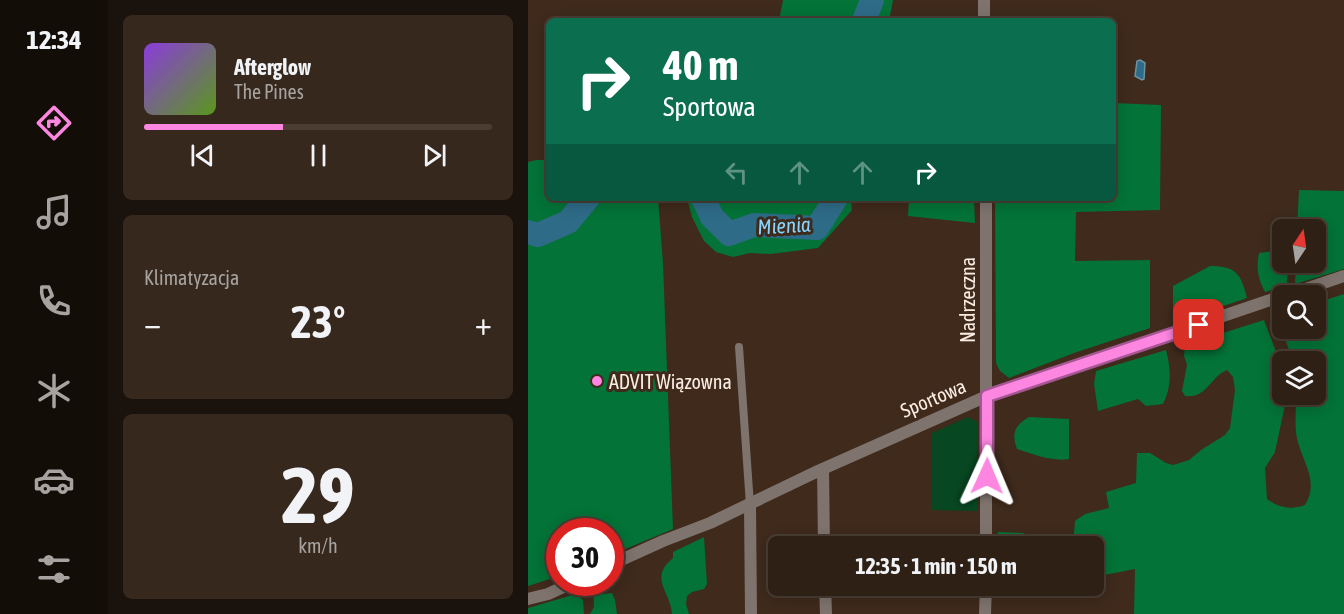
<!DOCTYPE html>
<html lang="pl">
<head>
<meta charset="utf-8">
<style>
	:root { --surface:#2f2015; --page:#37281e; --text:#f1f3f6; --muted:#a7a3a0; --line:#4a3e34; --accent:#fd86e1 }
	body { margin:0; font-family:"Asap Condensed",sans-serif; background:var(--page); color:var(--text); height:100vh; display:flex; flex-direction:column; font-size:22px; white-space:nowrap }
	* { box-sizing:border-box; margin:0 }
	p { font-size:20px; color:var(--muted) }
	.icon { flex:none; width:33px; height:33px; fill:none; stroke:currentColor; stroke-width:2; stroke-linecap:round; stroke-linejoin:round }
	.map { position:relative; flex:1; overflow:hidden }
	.drawer { display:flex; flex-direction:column; gap:15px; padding:15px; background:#1a120c; width:420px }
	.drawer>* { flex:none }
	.banner { position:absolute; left:18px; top:18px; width:570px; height:183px; border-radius:9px; box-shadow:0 3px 15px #0003,0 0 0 2px var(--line); background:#0b6e4f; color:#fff; overflow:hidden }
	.needle { width:39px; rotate:13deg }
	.tools { position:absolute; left:744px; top:219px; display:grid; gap:12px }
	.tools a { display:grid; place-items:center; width:54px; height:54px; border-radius:9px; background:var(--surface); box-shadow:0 3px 15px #0003,0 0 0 2px var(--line); font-size:30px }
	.speed { position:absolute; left:18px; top:518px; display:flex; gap:12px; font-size:30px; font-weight:700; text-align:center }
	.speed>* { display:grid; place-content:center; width:78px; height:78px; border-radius:50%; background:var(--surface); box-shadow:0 3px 15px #0003,0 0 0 2px var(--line); line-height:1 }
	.speed .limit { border:9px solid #d22; background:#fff; color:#111 }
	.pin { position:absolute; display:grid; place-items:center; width:51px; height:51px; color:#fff; margin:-26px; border-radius:12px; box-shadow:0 3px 9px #0006 }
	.me { position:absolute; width:66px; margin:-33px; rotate:1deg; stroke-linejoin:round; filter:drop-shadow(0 0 4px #0008) }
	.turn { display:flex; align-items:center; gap:21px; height:126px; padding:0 18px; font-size:27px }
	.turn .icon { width:78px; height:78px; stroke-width:2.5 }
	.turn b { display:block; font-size:42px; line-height:51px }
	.lanes { display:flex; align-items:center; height:57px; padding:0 18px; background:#0003; justify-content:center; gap:30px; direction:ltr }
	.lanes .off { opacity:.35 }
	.big { font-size:45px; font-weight:700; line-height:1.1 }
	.drawer .widget { flex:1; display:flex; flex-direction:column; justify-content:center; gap:9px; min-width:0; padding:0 21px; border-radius:9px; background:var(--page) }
	.drawer .dial { align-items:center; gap:0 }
	.dial b { font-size:78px; line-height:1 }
	.song { display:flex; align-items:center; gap:18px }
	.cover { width:72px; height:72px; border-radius:9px; background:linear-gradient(135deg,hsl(270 70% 55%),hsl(90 70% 35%)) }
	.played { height:6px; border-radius:3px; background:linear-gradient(90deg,var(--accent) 40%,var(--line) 40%) }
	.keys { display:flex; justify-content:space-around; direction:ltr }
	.heat { display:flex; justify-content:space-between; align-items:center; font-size:33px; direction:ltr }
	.trip { position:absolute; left:240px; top:536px; width:336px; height:60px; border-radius:9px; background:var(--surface); box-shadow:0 3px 15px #0003,0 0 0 2px var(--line); font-weight:700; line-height:60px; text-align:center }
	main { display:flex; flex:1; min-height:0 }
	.tabs { display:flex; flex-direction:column; width:108px; justify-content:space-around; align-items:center; background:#130d08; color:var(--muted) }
	.tabs .icon { width:42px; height:42px }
	.tabs .on { color:var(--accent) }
	.tabs b { font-size:27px; color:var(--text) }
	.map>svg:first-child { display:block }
	.green { fill:#074721 }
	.forest { fill:#037337 }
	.water { fill:#2e6b87; stroke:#6c92a3; stroke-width:1.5 }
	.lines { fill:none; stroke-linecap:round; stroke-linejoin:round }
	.river { stroke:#2e6b87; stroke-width:24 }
	.service { stroke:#7f736e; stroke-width:8 }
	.minor { stroke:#7f736e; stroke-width:12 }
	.route-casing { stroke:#a45792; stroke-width:15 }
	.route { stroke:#fd86e1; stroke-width:10 }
	.poi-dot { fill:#fd86e1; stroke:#3f2a1c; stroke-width:2 }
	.labels { text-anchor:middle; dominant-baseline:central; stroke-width:6; stroke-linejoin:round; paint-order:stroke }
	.street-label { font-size:20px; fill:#fbede4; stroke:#3f2a1c }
	.poi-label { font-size:20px; fill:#fbede4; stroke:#3f2a1c; text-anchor:start }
	.water-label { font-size:21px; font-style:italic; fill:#87d5fd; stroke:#3f2a1c }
</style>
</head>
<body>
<main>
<nav class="tabs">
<b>12:34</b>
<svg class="icon on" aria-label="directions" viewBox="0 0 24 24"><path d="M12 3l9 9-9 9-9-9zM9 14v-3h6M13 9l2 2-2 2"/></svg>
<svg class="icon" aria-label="music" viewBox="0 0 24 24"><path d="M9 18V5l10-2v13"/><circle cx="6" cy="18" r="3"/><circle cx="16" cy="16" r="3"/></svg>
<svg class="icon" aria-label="phone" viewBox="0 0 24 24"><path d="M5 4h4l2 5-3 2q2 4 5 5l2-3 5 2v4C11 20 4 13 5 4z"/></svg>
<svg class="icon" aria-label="climate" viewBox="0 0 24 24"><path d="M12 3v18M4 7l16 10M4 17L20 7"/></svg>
<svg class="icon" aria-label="car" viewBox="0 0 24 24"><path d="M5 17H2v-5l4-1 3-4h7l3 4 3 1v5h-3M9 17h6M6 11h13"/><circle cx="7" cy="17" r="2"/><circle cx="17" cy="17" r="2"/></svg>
<svg class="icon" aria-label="filters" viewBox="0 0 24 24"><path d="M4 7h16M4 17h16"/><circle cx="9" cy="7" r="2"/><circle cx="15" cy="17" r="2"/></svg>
</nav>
<section class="drawer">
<div class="widget">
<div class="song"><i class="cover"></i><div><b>Afterglow</b><p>The Pines</p></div></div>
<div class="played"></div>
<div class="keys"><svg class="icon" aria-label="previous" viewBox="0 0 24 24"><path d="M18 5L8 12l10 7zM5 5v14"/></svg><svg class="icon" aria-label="pause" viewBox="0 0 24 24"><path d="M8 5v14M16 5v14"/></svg><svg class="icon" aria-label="next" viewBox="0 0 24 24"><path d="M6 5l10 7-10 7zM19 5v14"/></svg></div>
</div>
<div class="widget"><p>Klimatyzacja</p>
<div class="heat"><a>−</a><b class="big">23°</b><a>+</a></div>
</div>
<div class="widget dial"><b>29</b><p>km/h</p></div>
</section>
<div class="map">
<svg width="816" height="614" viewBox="0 0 816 614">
	<rect width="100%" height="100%" fill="#3f2a1c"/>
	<polygon class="green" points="440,417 449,422 450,511 404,510 404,433"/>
	<g class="forest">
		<polygon points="255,0 365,0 361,21 251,21"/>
		<polygon points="585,103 633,105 632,210 548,212 547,261 622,260 622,328 546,353 481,378 472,371 468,363 467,198 585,198"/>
		<polygon points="8,160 21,160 21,198 130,198 135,263 145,529 83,555 82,531 32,531 31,576 0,586 0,162"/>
		<polygon points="771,190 816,191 816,269 767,284 768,263 788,262 788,230 769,229"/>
		<polygon points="159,198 323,198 324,210 290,248 243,254 222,253 205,257 188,252 176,241 164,217"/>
		<polygon points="381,198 446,198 447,223 380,216"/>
		<path d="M746,251C750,259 753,262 760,263L759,286L737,292C730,279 728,268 731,253Z"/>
		<path d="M682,266C708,266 713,274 719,298L645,323V286Z"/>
		<path d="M816,294V614H606L607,569L566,577V546H541L546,534L547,521L557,514L581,508L578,492L608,483L609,453H622L638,463L645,465L661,460L673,450L697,435L702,428L707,390L705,377L699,370C682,377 679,399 657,396L654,391L659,365L656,356L657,345L736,320L750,357L757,405L747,452L737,468L739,499C751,508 763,510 777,505C793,480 771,458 768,433C767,420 768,407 768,395L788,394V362L765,361L749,316L754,314V328H788V303Z"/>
		<path d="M638,350C643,369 644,387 635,404L618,406L610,399L570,411L566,384L568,371Z"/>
		<path d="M501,417L541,419V459C524,462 505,454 489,449C483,433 487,425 501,417Z"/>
		<polygon points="470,532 495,533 501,536 506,546 470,546"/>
		<path d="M176,537L179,584L176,589L164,592L159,596L158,604L161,614H144C143,592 120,578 145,558V552Z"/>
		<polygon points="470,585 529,585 470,597"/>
		<polygon points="73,586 75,594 84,593 87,600 89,614 62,614 66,607 65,589"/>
		<polygon points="48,594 55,600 56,614 0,614 0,608"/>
	</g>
	<polygon class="water" points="612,60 617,63 616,79 614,80 607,76 609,61"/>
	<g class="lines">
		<g class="river">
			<polyline points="336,21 344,0"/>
			<polyline points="175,198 184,217 201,234 226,225 289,228 308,198"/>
			<polyline points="0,232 10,235 40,222 60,198"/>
		</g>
		<polyline class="service" points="211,347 222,505"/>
		<g class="minor">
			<polyline points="456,0 456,21"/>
			<polyline points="458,198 458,546"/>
			<polyline points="757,296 816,276"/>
			<polyline points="295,469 296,546"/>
			<polyline points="222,505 223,614"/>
			<polyline points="82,565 135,541 182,523 290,471 459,396 754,296"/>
			<polyline points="297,585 298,614"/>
			<polyline points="0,599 20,594 46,582"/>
			<polyline points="457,614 458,585"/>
		</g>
	</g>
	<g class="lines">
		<defs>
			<polyline id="route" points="459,476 459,396 671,325"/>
		</defs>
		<use href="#route" class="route-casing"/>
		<use href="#route" class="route"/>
	</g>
	<circle class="poi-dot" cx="69" cy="381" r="6"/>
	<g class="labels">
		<g class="street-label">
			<text transform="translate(439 300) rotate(-90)">Nadrzeczna</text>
			<text transform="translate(405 398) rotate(-23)">Sportowa</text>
		</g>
		<g class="poi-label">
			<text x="81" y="381">ADVIT Wiązowna</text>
		</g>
		<g class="water-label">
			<text transform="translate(256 225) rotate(-3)">Mienia</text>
		</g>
	</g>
</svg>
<div class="tools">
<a><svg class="needle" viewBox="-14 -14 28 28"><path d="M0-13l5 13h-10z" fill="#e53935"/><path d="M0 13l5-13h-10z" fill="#a7a3a0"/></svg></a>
<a><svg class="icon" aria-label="search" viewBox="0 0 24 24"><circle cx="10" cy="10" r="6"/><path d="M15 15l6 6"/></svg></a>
<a><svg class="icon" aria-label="layers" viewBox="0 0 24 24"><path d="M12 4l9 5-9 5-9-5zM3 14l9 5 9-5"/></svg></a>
</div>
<div class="speed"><div class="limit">30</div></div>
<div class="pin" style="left:671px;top:325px;background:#d93025"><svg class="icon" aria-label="arrive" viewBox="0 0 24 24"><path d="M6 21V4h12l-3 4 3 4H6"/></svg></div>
<svg class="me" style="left:459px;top:476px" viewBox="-20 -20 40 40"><path d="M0-17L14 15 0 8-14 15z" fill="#fd86e1" stroke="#fff" stroke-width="4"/></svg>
<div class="trip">12:35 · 1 min · 150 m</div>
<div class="banner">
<div class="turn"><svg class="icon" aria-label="right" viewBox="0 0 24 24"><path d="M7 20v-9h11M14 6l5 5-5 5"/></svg><div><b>40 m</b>Sportowa</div></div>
<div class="lanes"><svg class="icon off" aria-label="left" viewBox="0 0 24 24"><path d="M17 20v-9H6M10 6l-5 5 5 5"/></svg><svg class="icon off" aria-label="ahead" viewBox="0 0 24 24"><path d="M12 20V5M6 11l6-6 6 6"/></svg><svg class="icon off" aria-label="ahead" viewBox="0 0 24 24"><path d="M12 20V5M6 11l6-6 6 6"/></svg><svg class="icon" aria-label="right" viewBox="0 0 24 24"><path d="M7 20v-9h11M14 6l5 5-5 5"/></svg></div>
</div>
</div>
</main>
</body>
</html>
